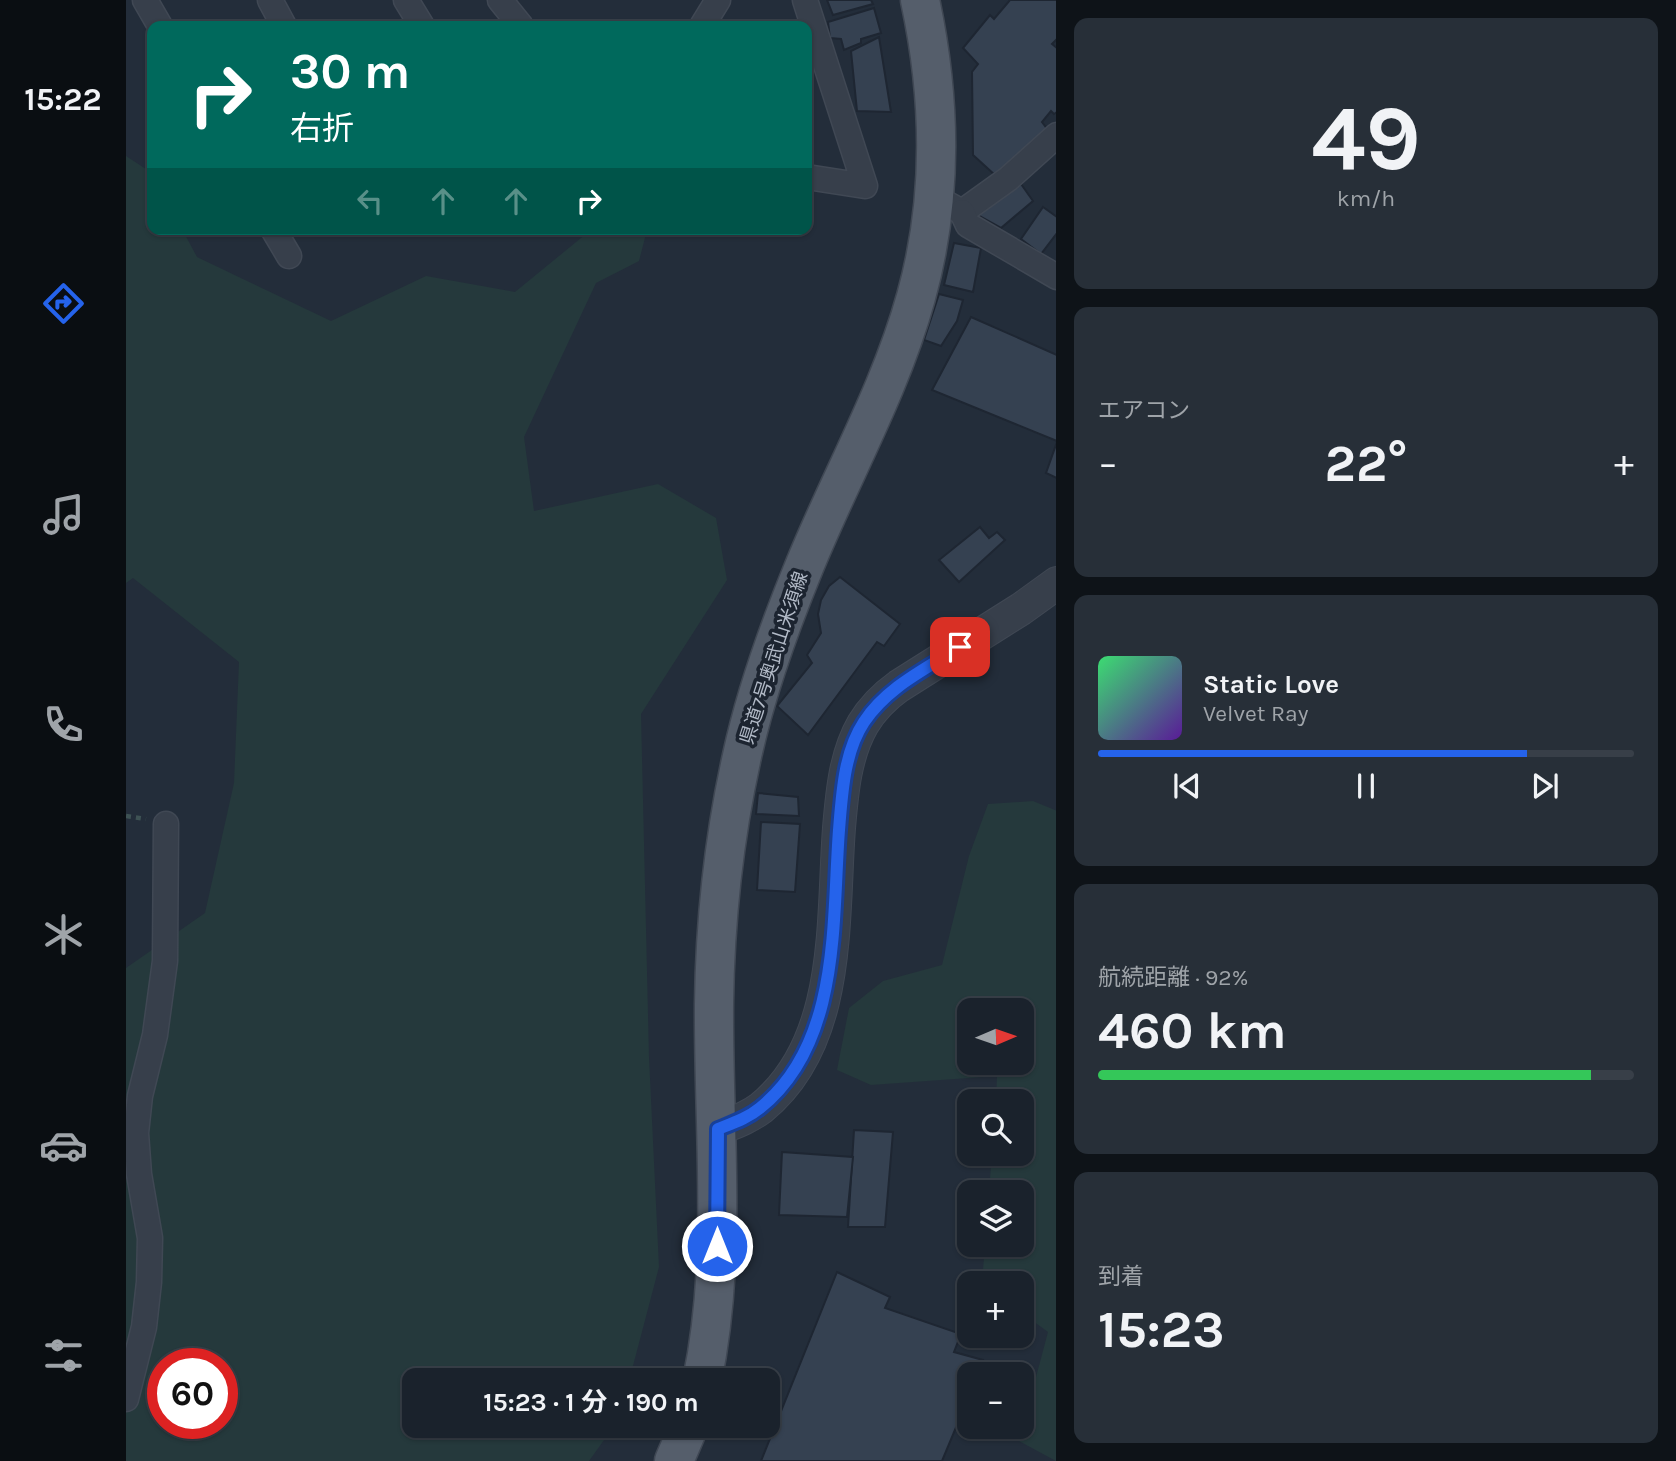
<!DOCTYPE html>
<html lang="ja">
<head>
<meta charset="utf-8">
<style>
	:root { --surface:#1a222c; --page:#272f38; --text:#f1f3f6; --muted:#9fa4a9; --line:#383f48; --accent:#2563eb }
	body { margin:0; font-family:Karla,"Noto Sans JP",sans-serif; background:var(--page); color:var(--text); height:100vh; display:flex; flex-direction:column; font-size:26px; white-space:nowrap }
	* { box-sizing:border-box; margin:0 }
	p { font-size:23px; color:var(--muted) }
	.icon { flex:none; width:38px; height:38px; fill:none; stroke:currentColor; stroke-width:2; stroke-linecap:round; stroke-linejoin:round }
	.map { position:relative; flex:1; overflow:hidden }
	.side { display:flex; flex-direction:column; gap:18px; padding:18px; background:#0e1318; width:620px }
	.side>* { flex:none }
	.banner { position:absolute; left:21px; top:21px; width:665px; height:214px; border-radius:14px; box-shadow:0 2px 5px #0004,0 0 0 2px var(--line); background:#00695c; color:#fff; overflow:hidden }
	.needle { width:46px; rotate:88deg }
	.buttons { position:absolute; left:831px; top:998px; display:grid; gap:14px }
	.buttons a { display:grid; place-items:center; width:77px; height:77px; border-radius:14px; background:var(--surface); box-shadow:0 2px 5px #0004,0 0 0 2px var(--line); font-size:35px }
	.speed { position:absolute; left:21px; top:1348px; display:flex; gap:14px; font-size:35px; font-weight:700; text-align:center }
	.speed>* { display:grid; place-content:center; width:91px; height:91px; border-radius:50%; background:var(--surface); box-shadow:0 2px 5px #0004,0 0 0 2px var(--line); line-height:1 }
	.speed .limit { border:10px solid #d22; background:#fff; color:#111 }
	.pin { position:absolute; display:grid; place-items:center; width:60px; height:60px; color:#fff; margin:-30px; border-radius:14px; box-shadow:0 4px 10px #0006 }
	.me { position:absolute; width:77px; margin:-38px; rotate:0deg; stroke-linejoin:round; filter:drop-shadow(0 0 5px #0008) }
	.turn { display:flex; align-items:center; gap:24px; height:147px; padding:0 28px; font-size:32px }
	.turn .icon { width:91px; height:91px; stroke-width:2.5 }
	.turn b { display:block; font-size:49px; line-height:60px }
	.lanes { display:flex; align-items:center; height:66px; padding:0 28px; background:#0003; justify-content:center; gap:35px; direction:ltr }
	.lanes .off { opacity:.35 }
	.big { font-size:52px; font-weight:700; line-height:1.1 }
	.side .widget { flex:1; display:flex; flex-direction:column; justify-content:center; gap:10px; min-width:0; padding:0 24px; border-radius:14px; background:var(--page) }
	.side .dial { align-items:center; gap:0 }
	.dial b { font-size:91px; line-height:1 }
	.song { display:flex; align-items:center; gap:21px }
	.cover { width:84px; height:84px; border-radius:10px; background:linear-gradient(135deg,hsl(140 70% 55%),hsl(270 70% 35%)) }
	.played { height:7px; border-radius:4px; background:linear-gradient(90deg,var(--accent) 80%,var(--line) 80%) }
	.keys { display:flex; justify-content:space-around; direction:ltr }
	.heat { display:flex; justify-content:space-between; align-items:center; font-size:38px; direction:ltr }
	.charge { height:10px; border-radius:5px; background:linear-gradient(90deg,#34c759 92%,var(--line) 0) }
	.trip { position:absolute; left:276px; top:1368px; width:378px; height:70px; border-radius:14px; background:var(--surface); box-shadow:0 2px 5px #0004,0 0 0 2px var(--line); font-weight:700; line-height:70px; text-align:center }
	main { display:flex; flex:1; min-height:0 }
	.tab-bar { display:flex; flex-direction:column; width:126px; justify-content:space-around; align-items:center; background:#0a0e12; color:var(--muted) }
	.tab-bar .icon { width:49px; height:49px }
	.tab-bar .selected { color:var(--accent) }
	.tab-bar b { font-size:32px; color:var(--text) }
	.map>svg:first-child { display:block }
	.green { fill:#25393c; fill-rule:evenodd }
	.building { fill:#354151; stroke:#1e2632; stroke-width:2 }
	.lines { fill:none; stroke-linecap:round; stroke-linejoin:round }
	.minor-casing { stroke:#404854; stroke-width:27 }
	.tertiary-casing { stroke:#404854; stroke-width:34 }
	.primary-casing { stroke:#404854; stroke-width:41 }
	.path { stroke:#3e5254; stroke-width:4.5; stroke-dasharray:5 5; stroke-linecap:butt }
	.minor { stroke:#373f4b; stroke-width:24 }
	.tertiary { stroke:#373f4b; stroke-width:32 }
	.primary { stroke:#555e6b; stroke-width:38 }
	.route-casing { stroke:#184099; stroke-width:18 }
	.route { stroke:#2563eb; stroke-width:12 }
	.labels { text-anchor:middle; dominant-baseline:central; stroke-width:7; stroke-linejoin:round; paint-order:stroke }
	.street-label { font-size:19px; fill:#b2bac7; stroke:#1c2430 }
</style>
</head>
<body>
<main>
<nav class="tab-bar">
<b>15:22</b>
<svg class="icon selected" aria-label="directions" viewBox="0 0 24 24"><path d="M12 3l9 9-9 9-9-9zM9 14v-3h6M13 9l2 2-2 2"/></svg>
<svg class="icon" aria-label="music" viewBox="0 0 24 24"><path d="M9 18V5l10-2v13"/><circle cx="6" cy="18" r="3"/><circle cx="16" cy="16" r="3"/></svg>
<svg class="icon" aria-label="phone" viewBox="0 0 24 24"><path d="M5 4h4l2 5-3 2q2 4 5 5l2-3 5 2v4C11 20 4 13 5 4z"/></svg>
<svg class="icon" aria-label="climate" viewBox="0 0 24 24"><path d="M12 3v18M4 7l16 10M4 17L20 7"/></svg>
<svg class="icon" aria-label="car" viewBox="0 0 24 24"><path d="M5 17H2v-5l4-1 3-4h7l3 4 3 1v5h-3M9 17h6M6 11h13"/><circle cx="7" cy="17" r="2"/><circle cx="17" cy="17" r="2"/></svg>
<svg class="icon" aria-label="filters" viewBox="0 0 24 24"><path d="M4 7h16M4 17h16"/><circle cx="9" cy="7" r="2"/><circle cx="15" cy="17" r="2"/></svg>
</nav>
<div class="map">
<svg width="931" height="1461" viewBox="0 0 931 1461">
	<rect width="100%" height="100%" fill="#232d3a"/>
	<g class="green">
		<path d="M0,156L26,173V229H56L71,257L205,321L300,276L389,292L466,229L521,230L513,261L470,283L398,437L408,511L532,484L590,518L601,580L515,714L523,1057L533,1267L503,1381H289V1426H488L463,1461H0V968L79,913L108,783L113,662L7,578L0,583ZM37,1363H96V1423H37Z"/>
		<path d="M907,801L931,811L930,1461L893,1441L922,1332L896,1313V1283H856L859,1244H896V1192H863L866,1153H896V1101H870L871,1076L745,1085L711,1070L723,1008L757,981L816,965L843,856L862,804ZM844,1010H896V1062H844Z"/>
	</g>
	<g class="building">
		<polygon points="701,0 745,0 747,4 707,15"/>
		<polygon points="884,0 931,0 931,39 926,44 931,48 931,112 928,114 925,111 916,122 925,134 870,176 847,155 846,72 852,64 837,48 864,15 868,19"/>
		<polygon points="748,8 755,33 735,39 735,43 718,50 715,39 704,38 702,22"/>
		<polygon points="753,37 765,112 731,111 725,51"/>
		<polygon points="895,184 907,201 875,228 846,212"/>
		<polygon points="917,207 931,217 931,233 915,254 895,239"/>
		<polygon points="828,243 855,248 847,292 818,285"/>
		<polygon points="813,294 837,300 831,321 815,346 798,340"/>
		<polygon points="845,317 931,355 931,441 806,390"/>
		<polygon points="931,442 931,478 920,473"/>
		<polygon points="854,527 863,538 871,532 879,540 833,582 813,560"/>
		<polygon points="714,577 774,624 758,646 751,642 682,735 651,706 686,663 681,655 695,633 692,614 695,600 703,586"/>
		<polygon points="632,793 672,797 673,816 630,814"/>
		<polygon points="635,822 674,824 669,892 631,890"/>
		<polygon points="728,1130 767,1132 759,1227 722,1227"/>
		<polygon points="656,1152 727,1157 721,1217 653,1215"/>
		<polygon points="711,1272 764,1297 759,1308 835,1334 828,1352 857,1360 852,1374 844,1374 844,1394 816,1461 635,1461"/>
	</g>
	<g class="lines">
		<defs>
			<g id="minor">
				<polyline points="19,0 34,26"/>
				<polyline points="144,0 158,26"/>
				<polyline points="280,0 296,26"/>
				<polyline points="374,0 395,26"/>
				<polyline points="679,0 739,186 681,177"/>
				<polyline points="576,26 592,0"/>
				<polyline points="809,197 836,212 882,179 931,135"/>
				<polyline points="836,212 842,225 931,277"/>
				<polyline points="147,229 163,256"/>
				<polyline points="0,1399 18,1327 23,1282 24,1238 13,1174 10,1133 14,1096 29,1035 39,961 40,824"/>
			</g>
			<path id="tertiary" d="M592,1129C607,1123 622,1118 635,1108C716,1042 706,921 713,828C716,793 719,755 737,724C746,709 759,696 773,686L895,609L931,583"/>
			<g id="primary">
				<path d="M576,1381C602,1257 587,1130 588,1004C589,921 598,837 616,756C630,691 653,628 678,567C715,476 764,391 790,297C817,200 815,98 794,0"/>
				<polyline points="548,1461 563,1426"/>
			</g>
		</defs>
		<use href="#minor" class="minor-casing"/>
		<use href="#tertiary" class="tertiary-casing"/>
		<use href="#primary" class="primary-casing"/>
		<polyline class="path" points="0,816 20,819"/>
		<use href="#minor" class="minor"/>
		<use href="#tertiary" class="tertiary"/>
		<use href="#primary" class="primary"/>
	</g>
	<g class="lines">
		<defs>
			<path id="route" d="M591,1246L592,1129C607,1123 622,1118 634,1108C715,1043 706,922 713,830C716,794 718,752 738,722C761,687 800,669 834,647"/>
		</defs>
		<use href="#route" class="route-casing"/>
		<use href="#route" class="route"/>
	</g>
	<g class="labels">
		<g class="street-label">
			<text transform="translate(648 658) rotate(-72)">県道7号奥武山米須線</text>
		</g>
	</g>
</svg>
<div class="buttons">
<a><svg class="needle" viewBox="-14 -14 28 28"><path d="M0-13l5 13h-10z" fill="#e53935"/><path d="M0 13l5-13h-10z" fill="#9fa4a9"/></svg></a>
<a><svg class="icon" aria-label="search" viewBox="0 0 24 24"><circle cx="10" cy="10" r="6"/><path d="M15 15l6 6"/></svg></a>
<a><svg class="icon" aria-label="layers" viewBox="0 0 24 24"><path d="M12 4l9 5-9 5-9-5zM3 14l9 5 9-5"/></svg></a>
<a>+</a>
<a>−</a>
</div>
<div class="speed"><div class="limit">60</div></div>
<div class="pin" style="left:834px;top:647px;background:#d93025"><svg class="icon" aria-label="arrive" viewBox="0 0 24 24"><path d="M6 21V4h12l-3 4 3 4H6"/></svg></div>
<svg class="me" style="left:591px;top:1246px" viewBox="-20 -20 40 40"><circle r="17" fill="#2563eb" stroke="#fff" stroke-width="3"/><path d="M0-11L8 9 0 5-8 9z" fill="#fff"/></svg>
<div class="trip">15:23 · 1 分 · 190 m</div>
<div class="banner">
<div class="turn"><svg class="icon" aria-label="right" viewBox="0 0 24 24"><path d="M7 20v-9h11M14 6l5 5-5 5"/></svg><div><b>30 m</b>右折</div></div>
<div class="lanes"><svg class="icon off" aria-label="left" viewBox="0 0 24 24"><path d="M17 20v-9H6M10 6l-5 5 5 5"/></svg><svg class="icon off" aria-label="ahead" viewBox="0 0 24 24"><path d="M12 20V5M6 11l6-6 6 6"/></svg><svg class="icon off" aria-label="ahead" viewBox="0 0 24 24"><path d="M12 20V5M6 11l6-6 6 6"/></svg><svg class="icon" aria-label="right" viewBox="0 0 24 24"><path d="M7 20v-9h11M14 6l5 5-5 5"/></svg></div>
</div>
</div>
<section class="side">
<div class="widget dial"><b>49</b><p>km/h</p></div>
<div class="widget"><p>エアコン</p>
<div class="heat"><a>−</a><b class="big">22°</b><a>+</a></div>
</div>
<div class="widget">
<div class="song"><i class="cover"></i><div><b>Static Love</b><p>Velvet Ray</p></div></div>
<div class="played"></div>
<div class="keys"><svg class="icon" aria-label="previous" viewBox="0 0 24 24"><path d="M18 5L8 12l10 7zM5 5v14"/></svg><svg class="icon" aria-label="pause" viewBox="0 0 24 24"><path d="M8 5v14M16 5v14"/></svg><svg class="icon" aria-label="next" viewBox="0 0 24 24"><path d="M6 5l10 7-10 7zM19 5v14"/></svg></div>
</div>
<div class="widget"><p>航続距離 · 92%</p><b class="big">460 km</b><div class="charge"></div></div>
<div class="widget"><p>到着</p><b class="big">15:23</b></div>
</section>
</main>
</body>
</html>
